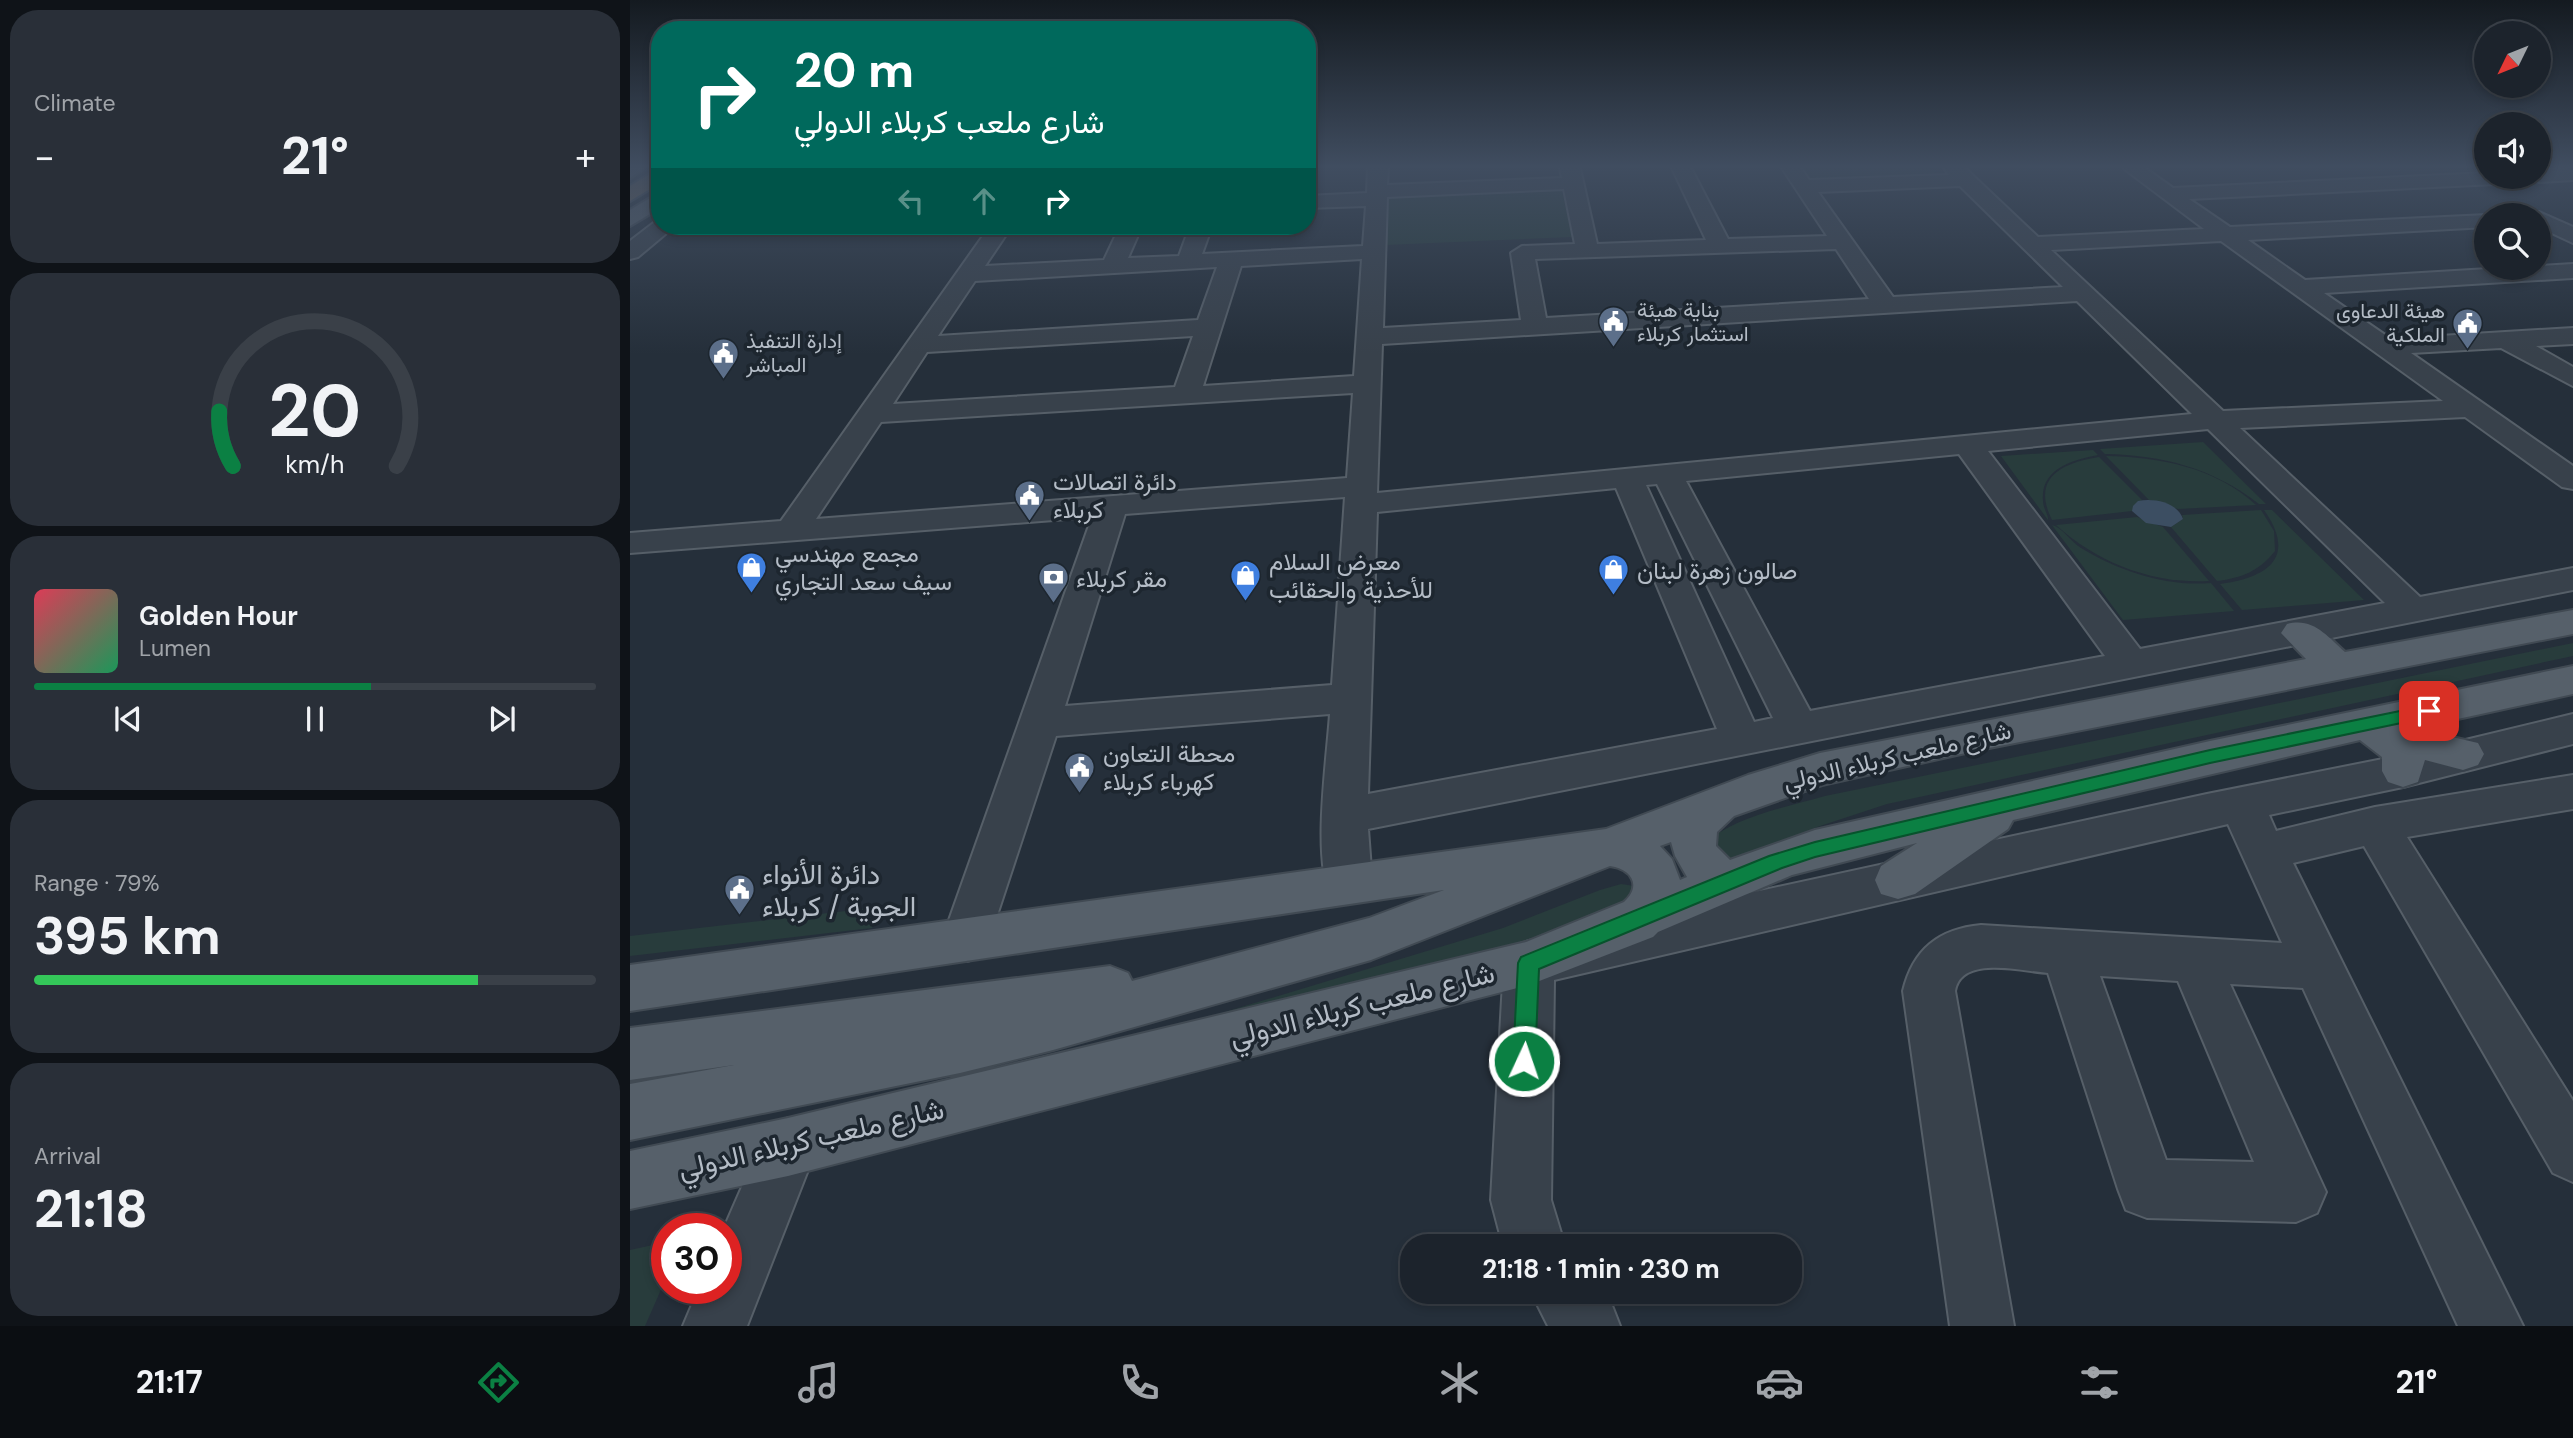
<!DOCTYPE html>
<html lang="en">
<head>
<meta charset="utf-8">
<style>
	:root { --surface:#1c232c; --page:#292f38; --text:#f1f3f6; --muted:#a0a4a9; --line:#3a4048; --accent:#0b8043 }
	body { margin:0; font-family:"DM Sans",Vazirmatn,sans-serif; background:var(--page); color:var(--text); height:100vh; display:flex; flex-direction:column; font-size:26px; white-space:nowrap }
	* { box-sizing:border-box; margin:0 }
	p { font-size:23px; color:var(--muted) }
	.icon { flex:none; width:38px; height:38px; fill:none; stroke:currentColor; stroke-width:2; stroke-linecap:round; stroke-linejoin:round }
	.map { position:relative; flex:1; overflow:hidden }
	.panel { display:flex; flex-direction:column; gap:10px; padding:10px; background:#0f1318; width:630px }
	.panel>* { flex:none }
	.guide { position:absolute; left:21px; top:21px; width:665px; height:214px; border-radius:28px; box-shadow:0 4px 10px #0003,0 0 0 2px var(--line); background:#00695c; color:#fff; overflow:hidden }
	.needle { width:46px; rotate:227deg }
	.controls { position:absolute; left:1844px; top:21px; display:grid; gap:14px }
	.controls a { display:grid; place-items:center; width:77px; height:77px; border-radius:50%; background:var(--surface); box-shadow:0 4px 10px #0003,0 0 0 2px var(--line); font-size:35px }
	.speed { position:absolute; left:21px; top:1213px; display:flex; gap:14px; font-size:35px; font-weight:700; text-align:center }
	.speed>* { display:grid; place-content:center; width:91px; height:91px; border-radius:50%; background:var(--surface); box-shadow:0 4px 10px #0003,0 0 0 2px var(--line); line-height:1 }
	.speed .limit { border:10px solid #d22; background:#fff; color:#111 }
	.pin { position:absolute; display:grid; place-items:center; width:60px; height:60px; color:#fff; margin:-30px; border-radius:14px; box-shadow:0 4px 10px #0006 }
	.me { position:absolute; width:77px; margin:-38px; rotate:3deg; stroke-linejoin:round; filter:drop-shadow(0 0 5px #0008) }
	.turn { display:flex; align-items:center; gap:24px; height:147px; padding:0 28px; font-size:32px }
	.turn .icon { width:91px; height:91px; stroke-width:2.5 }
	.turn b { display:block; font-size:49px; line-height:60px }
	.lanes { display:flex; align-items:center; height:66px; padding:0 28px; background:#0003; justify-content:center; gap:35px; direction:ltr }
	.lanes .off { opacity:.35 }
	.big { font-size:52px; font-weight:700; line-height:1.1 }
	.panel .widget { flex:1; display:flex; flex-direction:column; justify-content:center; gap:10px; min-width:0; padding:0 24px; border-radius:28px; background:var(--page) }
	.panel .dial { align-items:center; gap:0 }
	.dial svg { height:182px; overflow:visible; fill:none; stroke:var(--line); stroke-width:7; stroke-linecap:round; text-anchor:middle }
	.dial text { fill:var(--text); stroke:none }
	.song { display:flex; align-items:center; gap:21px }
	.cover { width:84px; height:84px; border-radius:10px; background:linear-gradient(135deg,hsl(350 70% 55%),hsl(150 70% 35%)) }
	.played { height:7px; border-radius:4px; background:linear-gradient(90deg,var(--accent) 60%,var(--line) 60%) }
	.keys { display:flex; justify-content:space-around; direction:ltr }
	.heat { display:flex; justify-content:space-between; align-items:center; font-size:38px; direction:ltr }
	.charge { height:10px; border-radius:5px; background:linear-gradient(90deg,#34c759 79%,var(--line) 0) }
	.trip { position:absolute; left:770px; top:1234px; width:402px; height:70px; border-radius:28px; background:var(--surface); box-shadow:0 4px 10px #0003,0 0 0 2px var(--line); font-weight:700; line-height:70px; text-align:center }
	.menu { display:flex; height:112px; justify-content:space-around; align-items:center; background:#0b0e12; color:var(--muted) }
	.menu .icon { width:49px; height:49px }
	.menu .current { color:var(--accent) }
	.menu b { font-size:32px; color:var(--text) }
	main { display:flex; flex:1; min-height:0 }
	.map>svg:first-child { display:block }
	.green { fill:#283c3c }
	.water { fill:#3c4e62 }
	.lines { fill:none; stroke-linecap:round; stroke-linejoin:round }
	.minor-casing { stroke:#565f68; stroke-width:4 }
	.major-casing { stroke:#414a53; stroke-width:4 }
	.highway-casing { stroke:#434c55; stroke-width:4 }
	.minor { fill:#38414b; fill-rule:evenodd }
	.major { fill:#56606a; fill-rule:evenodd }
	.highway { fill:#706456; fill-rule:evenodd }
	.route { fill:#0b8043; stroke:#07532c; stroke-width:2 }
	.labels { text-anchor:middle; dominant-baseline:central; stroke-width:7; stroke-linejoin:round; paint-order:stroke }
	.far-poi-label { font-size:21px; fill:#b4bcc6; stroke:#1d262f; text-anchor:start }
	.poi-label { font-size:24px; fill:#b4bcc6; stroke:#1d262f; text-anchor:start }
	.street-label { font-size:24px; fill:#b4bcc6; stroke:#1d262f }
	.near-poi-label { font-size:28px; fill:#b4bcc6; stroke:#1d262f; text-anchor:start }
	.near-street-label { font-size:28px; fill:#b4bcc6; stroke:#1d262f }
</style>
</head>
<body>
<main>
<section class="panel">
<div class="widget"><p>Climate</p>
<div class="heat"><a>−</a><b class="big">21°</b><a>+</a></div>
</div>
<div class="widget dial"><svg viewBox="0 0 100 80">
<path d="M14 69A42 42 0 1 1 86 69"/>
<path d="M14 69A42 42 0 0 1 8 45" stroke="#0b8043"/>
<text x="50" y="56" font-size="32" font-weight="700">20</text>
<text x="50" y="72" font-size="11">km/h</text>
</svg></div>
<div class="widget">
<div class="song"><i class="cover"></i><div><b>Golden Hour</b><p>Lumen</p></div></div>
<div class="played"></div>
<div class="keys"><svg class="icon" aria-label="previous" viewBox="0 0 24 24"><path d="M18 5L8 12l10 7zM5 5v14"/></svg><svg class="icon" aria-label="pause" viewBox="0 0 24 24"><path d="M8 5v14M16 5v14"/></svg><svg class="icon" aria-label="next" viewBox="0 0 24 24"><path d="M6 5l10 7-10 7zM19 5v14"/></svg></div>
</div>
<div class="widget"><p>Range · 79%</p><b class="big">395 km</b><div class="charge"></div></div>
<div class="widget"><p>Arrival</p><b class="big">21:18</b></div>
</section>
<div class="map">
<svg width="1943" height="1326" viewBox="0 0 1943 1326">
	<rect width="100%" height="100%" fill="#252f3a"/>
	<g class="green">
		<polygon points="1170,168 1301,168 1311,178 1182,184"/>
		<polygon points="931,189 943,237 756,245 759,196"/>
		<path d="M1573,442L1636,504H1629C1583,468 1532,455 1475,454L1470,449Z"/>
		<path d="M1463,450L1468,455C1442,460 1410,469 1413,501C1413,508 1419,516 1418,520L1371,456Z"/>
		<path d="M1476,456C1529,457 1585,467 1626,505L1548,509L1519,500Z"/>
		<path d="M1469,457L1512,500L1502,511L1422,520C1401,478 1431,463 1469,457Z"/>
		<path d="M1631,510L1644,531L1645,551C1629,571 1612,578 1587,581L1541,527L1553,519L1552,515Z"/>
		<path d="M1634,510H1642L1734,600L1612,610L1590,584C1639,577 1667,557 1634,510Z"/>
		<path d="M1507,517L1533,527L1579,581C1522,584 1468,563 1426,525Z"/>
		<path d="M1422,525C1433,528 1441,542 1451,548C1489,571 1536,587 1581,583L1604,611L1493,620Z"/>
		<path d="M1943,643V656L1257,804L1187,827L1095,865L1073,845C1104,816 1154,808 1195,796Z"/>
		<polygon points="991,884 1018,888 978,923 585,1015 873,928 970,890"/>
		<polygon points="250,907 242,928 0,956 0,936"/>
		<polygon points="37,1242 37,1276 15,1326 0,1326 0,1250"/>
	</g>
	<path class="water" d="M1508,501C1524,498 1547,502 1553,519L1541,527L1516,523L1502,511L1503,506Z"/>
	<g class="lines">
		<defs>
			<g id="minor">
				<path d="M738,168H758L757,185L932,178L930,168H950L967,244L1076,240L1042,168H1061L1098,239L1197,236L1152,168H1171L1179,180L1319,175L1314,168H1335L1408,237L1574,229L1493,168H1515L1543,188L1857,173V177H1896L1886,183L1559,199L1600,227L1857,215H1860H1857V227L1618,240L1675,280L1943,264V278L1694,293L1761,339L1943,328V344L1906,346L1943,367V386L1871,348L1781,353L1943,466V489L1932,487L1835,417L1610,428L1790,597L1943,568V590L738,829L742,883L735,897L718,903L701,897C682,858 697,760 700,714L426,736L354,955L337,961L320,955L312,940L462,517L0,553V533L151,521L360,226H382L355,266L474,260L490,226H512L498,258L549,256L560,226H582L572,254L733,246L736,206L677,208V196L737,193ZM1330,186L1433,287L1263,297L1188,192ZM934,189L945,244L892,246L881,253L891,320L753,328L757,197ZM1591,241L1813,401L1593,411L1421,250ZM1206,249L1239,299L916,318L905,259ZM732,259L724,376L573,386L611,266ZM587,267L568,320L308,336L345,281ZM1447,301L1562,414L747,493L752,344ZM563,336L545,387L263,404L297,352ZM723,393L717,478L186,519L251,422ZM1578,429L1755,603L1510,649L1358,451ZM1329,454L1475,656L1180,711L1056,481ZM1027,484L1143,718L1124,722L1016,485ZM986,488L1087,729L738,794L747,512ZM715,497L702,685L435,706L495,514Z"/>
				<polygon points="1943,168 1943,180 1909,182 1900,177 1909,177 1909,170"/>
				<polygon points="1909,212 1943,227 1943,243 1909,227 1909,215 1900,215"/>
				<polygon points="26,221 30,221 30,226 45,226 8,257 0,259 0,241"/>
				<path d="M1943,714V744L1773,787L1639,815L1646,831L1745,807L1943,775V809L1777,837L1943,1101V1182L1923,1173L1734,846L1663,863L1893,1326H1828L1673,988L1600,984L1696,1192L1687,1213L1666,1222L1517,1218L1496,1210L1488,1189L1418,973C1391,971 1331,955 1325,991L1384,1326H1320L1273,991C1283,949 1309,929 1351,925L1652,943L1598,824L924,980L921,1200L935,1246H873L861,1200L874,963L881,947L899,941L1577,794L1773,755ZM1470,976L1548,981L1624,1162L1536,1160Z"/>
				<polygon points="158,1118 178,1127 187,1147 117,1326 53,1326 69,1288 96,1288 94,1228 138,1127"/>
				<polygon points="901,1292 971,1292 981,1303 990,1326 918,1326"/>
			</g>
			<g id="major">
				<polygon points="0,168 14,168 0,178"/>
				<polygon points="30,192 30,208 0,226 0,210"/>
				<path d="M1943,610V634L1349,750L1192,785L1104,816L1087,832L1086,846L1100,860L1185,830L1580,741L1943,666V694L1800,725L1818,736L1848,743L1854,754L1848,765L1833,770L1795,760L1788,782L1773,787L1758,782L1752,771V757L1730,740L1383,820L1378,829L1285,894L1268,899L1251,894L1245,880L1251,866L1287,843L1162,875L1028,932L1023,937L899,985L158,1176L0,1209V1151L158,1118L896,942L994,902C1012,886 1002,869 980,866L741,960L423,1050L330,1073L0,1140V1084L104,1065L0,1080V1028L480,966L498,973L502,981L739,918L814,890L0,1011V965L976,829L1118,775L1190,753L1676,659L1651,633L1657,624C1683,617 1697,636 1715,652ZM1041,842L1045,856L1057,877L1050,880L1042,859L1030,846Z"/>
			</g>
			<polygon id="highway" points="30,168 30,183 0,201 0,186"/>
		</defs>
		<use href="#minor" class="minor-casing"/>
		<use href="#major" class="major-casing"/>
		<use href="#highway" class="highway-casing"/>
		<use href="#minor" class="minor"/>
		<use href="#major" class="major"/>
		<use href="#highway" class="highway"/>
	</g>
	<linearGradient id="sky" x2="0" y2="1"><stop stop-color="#141a20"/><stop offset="0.47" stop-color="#404d60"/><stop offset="1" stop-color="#404d60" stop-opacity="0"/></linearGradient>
	<rect width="1943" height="354" fill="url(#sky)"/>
	<polygon class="route" points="1799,705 1805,707 1805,716 1580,763 1185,857 1152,868 909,969 905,1061 902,1069 894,1072 886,1069 883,1061 888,963 891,957 1139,856 1185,842 1580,750"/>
	<defs>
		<symbol id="civic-pin" viewBox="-11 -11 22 30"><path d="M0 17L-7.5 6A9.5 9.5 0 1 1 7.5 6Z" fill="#5c6f8a" stroke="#1d262f"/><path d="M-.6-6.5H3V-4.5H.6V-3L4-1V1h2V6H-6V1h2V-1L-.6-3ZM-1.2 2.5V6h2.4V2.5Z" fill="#fff"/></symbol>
		<symbol id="shop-pin" viewBox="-11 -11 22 30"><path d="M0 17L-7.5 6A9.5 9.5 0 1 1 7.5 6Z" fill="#3f7fe0" stroke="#1d262f"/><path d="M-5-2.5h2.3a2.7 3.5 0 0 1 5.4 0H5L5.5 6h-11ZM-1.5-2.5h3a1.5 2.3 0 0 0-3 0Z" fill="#fff"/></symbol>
		<symbol id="bank-pin" viewBox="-11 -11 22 30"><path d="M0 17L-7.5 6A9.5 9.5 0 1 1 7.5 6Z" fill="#5c6f8a" stroke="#1d262f"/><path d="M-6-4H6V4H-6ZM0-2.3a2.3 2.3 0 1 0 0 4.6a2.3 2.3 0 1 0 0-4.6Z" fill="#fff"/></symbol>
	</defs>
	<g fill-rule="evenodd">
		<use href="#civic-pin" x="966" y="304" width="35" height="47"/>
		<use href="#civic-pin" x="1820" y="306" width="35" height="47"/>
		<use href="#civic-pin" x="76" y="336" width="35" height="47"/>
		<use href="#civic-pin" x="382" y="478" width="35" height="47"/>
		<use href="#shop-pin" x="104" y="550" width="35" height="47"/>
		<use href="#shop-pin" x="966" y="552" width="35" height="47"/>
		<use href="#shop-pin" x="598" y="558" width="35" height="47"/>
		<use href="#bank-pin" x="406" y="560" width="35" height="47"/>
		<use href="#civic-pin" x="432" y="750" width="35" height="47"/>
		<use href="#civic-pin" x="92" y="872" width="35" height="47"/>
	</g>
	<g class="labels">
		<g class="far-poi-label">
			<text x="1007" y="310">بناية هيئة<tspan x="1007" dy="24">استثمار كربلاء</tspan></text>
			<text x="1815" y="311" text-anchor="end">هيئة الدعاوى<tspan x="1815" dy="24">الملكية</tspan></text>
			<text x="116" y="341">إدارة التنفيذ<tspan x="116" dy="24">المباشر</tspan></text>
		</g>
		<g class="poi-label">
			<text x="423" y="481">دائرة اتصالات<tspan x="423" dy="28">كربلاء</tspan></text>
			<text x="145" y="553">مجمع مهندسي<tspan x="145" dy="28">سيف سعد التجاري</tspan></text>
			<text x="639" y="561">معرض السلام<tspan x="639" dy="28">للأحذية والحقائب</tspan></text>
			<text x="1007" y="570">صالون زهرة لبنان</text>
			<text x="446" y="578">مقر كربلاء</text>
			<text x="473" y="753">محطة التعاون<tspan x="473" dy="28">كهرباء كربلاء</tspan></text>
		</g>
		<g class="street-label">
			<text transform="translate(1267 756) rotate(-13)">شارع ملعب كربلاء الدولي</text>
		</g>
		<g class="near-poi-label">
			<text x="132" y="874">دائرة الأنواء<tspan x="132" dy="32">الجوية / كربلاء</tspan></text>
		</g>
		<g class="near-street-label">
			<text transform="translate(732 1005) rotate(-14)">شارع ملعب كربلاء الدولي</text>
			<text transform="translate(181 1139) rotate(-13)">شارع ملعب كربلاء الدولي</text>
		</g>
	</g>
</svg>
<div class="controls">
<a><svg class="needle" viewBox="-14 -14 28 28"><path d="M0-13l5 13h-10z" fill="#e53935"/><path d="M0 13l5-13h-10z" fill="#a0a4a9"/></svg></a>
<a><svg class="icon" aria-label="sound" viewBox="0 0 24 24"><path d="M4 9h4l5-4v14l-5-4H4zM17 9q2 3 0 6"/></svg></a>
<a><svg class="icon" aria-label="search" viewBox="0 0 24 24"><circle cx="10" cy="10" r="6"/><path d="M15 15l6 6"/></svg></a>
</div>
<div class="speed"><div class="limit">30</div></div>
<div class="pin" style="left:1799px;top:711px;background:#d93025"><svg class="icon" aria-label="arrive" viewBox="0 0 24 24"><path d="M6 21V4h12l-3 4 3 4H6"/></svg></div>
<svg class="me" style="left:894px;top:1061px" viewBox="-20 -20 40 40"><circle r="17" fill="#0b8043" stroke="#fff" stroke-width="3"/><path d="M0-11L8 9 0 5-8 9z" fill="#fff"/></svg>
<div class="trip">21:18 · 1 min · 230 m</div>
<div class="guide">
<div class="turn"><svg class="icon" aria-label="right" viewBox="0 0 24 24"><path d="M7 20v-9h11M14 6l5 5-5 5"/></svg><div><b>20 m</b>شارع ملعب كربلاء الدولي</div></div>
<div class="lanes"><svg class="icon off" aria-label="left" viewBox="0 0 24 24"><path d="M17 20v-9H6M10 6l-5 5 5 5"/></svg><svg class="icon off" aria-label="ahead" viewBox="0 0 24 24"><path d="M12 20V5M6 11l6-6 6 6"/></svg><svg class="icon" aria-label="right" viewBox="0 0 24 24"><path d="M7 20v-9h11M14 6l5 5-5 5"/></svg></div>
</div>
</div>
</main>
<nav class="menu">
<b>21:17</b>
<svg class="icon current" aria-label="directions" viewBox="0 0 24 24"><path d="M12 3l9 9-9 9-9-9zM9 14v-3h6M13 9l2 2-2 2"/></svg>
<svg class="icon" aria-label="music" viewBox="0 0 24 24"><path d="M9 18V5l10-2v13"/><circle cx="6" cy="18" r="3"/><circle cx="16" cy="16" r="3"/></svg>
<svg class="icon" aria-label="phone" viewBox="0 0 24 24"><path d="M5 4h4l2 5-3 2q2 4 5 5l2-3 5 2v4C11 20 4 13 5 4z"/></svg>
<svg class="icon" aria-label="climate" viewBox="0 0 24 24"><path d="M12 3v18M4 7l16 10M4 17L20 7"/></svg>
<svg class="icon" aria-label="car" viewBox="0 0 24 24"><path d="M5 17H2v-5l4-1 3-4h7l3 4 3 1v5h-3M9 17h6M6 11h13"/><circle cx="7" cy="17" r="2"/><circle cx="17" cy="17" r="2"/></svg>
<svg class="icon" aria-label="filters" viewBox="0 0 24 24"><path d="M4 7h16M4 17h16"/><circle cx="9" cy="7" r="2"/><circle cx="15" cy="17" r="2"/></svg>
<b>21°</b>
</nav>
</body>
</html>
